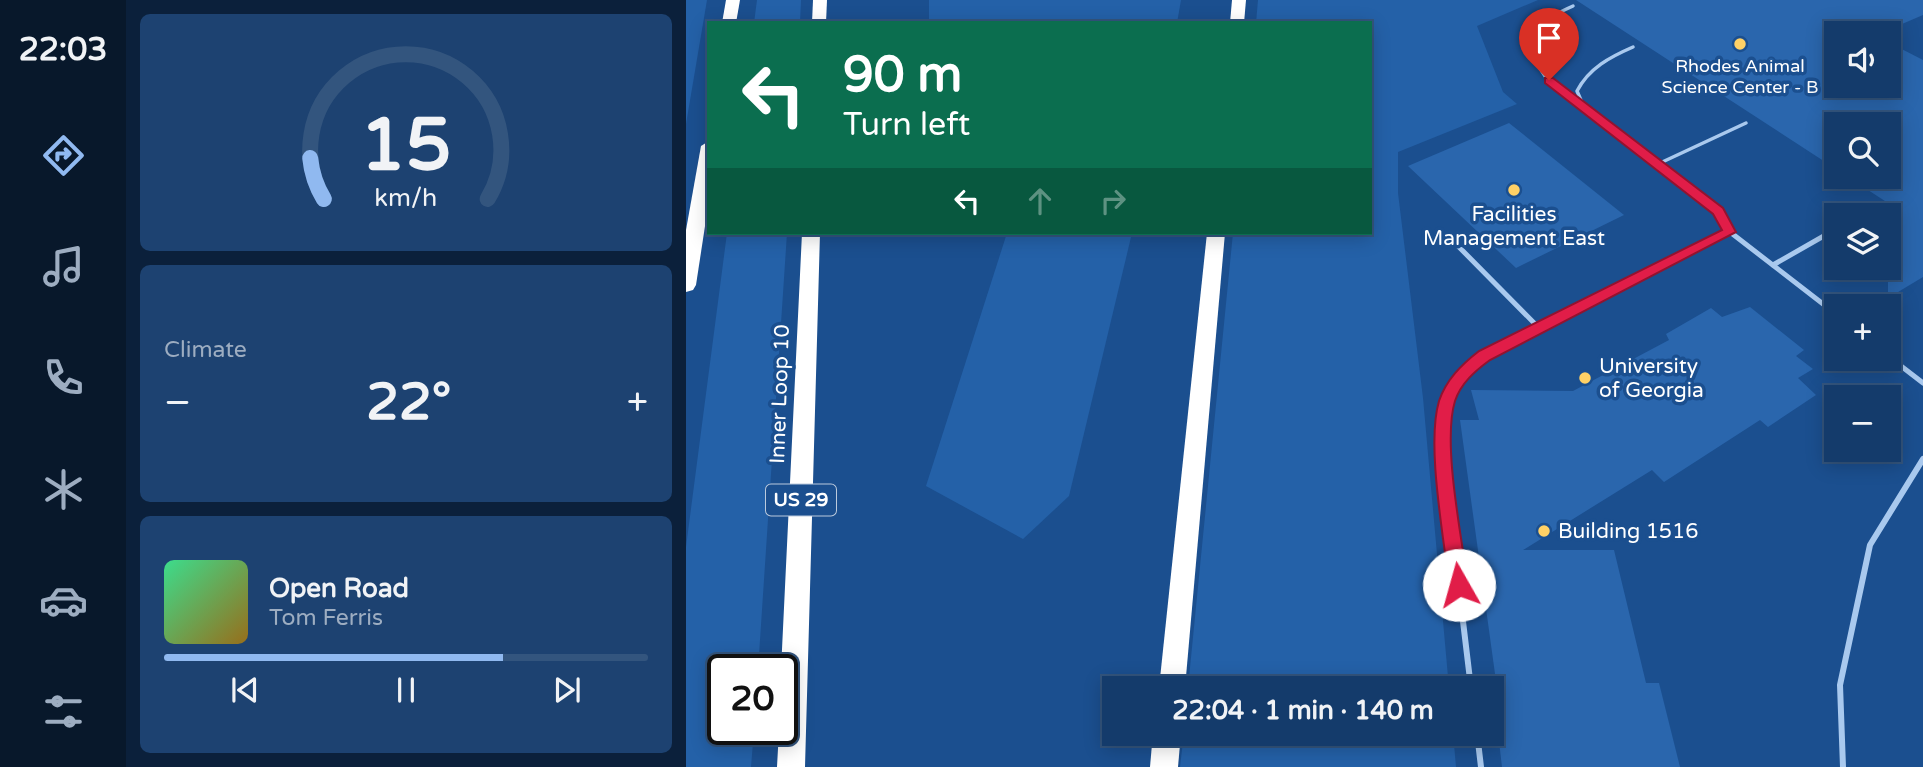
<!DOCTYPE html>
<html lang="en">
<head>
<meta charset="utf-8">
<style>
	:root { --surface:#143b6b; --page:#1d4271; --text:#f1f3f6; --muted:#9dadc1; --line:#33557e; --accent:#90b9f0 }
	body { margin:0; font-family:"Varela Round",sans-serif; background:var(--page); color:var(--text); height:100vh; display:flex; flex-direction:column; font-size:26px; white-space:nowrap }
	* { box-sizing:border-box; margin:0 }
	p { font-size:23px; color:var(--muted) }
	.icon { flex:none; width:38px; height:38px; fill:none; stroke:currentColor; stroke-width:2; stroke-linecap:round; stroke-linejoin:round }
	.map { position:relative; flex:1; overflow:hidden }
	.panel { display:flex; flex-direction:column; gap:14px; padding:14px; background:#0b203b; width:560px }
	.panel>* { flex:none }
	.banner { position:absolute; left:21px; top:21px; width:665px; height:214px; border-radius:0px; box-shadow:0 4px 18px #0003,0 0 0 2px var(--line); background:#0b6e4f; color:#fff; overflow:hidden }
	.tools { position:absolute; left:1138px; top:21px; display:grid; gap:14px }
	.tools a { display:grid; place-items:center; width:77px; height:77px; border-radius:0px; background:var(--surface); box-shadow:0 4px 18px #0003,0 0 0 2px var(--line); font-size:35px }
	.speed { position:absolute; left:21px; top:654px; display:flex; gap:14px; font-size:35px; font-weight:700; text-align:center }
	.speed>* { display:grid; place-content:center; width:91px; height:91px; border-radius:50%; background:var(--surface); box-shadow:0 4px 18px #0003,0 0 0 2px var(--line); line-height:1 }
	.speed .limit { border:4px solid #111; border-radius:10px; background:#fff; color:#111 }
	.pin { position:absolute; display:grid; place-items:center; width:60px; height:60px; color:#fff; margin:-72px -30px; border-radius:50% 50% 50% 0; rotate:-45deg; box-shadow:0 0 7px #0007 }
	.pin .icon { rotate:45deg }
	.me { position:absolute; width:77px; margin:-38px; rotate:353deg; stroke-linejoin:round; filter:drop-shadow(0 0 5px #0008) }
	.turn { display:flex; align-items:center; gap:24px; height:147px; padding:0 21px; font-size:32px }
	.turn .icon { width:91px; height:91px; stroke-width:2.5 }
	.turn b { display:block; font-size:49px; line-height:60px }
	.lanes { display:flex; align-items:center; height:66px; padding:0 21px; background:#0003; justify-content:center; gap:35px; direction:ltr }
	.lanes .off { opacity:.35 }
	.big { font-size:52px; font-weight:700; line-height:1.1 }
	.panel .tile { flex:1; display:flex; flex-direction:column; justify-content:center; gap:10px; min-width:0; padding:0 24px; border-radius:10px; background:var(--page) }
	.panel .dial { align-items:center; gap:0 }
	.dial svg { height:182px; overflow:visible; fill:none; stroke:var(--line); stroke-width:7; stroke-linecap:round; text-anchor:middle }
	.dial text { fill:var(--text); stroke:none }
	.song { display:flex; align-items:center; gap:21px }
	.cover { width:84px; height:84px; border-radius:10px; background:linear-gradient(135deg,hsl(150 70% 55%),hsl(40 70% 35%)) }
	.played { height:7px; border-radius:4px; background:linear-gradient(90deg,var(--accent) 70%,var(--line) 70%) }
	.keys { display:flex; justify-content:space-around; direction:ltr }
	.heat { display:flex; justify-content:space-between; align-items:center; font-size:38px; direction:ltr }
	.trip { position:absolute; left:416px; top:676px; width:402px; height:70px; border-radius:0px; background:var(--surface); box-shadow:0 4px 18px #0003,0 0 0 2px var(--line); font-weight:700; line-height:70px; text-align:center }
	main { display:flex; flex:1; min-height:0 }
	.tab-bar { display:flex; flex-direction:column; width:126px; justify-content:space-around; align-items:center; background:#08182b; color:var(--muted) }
	.tab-bar .icon { width:49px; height:49px }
	.tab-bar .on { color:var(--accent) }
	.tab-bar b { font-size:32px; color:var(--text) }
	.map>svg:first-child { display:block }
	.green { fill:#2461a8 }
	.building { fill:#2a66ad }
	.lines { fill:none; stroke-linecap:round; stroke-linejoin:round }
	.lane-far2 { stroke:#a9c9ee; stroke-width:3.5 }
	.lane-far1 { stroke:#a9c9ee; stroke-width:5 }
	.lane { stroke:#a9c9ee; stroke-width:6 }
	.highway { fill:#fff; fill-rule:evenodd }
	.route { fill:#e11d48; stroke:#92132f; stroke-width:2 }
	.poi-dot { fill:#ffd166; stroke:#1b4f8f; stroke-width:2.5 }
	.labels { text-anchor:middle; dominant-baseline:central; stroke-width:7; stroke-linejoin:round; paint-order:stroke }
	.far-poi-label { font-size:18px; fill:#fff; stroke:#1b4f8f }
	.shield { fill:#1b4f8f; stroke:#bbcadd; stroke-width:2 }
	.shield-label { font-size:19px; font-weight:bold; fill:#fff }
	.poi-label { font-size:21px; fill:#fff; stroke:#1b4f8f; text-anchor:start }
	.street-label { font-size:21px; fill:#fff; stroke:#1b4f8f }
</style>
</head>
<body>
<main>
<nav class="tab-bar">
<b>22:03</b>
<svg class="icon on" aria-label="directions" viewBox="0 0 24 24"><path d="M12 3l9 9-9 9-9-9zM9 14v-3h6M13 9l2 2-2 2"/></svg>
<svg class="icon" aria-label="music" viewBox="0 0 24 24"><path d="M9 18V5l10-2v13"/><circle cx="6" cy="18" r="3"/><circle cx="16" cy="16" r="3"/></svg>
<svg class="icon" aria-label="phone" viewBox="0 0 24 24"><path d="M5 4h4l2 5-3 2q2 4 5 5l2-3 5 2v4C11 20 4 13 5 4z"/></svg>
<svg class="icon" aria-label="climate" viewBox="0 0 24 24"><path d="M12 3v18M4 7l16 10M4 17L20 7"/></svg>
<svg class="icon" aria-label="car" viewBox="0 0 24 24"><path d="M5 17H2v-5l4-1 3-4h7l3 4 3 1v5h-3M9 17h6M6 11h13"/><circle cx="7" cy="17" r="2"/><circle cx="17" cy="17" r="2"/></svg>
<svg class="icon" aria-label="filters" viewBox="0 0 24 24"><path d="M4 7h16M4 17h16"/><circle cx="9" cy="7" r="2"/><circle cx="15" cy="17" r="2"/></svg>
</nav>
<section class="panel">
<div class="tile dial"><svg viewBox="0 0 100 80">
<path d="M14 69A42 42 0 1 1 86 69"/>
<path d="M14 69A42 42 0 0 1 8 51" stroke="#90b9f0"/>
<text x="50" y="56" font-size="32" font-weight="700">15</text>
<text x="50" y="72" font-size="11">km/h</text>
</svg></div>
<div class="tile"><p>Climate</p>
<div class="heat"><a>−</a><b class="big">22°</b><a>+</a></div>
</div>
<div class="tile">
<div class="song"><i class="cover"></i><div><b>Open Road</b><p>Tom Ferris</p></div></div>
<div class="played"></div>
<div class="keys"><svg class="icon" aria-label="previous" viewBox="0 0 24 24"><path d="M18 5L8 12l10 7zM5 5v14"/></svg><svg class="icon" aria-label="pause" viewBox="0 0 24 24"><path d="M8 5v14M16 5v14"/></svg><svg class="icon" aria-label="next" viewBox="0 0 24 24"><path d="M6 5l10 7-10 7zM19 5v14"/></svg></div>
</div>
</section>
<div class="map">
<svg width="1237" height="767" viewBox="0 0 1237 767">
	<rect width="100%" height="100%" fill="#1b4f8f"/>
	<g class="green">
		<polygon points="0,0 21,0 0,124"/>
		<polygon points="71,0 115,0 114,23 68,23"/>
		<polygon points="243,0 495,0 491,23 243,23"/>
		<polygon points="572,0 852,0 791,26 817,92 831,104 712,152 712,193 737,398 763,688 502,688 547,233 684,233 684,23 570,23"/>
		<polygon points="41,233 101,233 72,670 37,670 37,730 68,730 65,767 0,767 0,547"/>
		<polygon points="321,233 446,233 383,496 337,539 240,486"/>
		<polygon points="498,733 767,733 770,767 494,767"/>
	</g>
	<g class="building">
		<polygon points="890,0 1237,0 1237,15 1195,33 1150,33 1150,86 1202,86 1202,42 1237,60 1237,277 1202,298 1202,203 1162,177 1202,177 1202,124 1150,124 1150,169"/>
		<polygon points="823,123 938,215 830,268 722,166"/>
		<polygon points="1064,307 1118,350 1110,356 1127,369 1112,378 1130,395 1082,427 1074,420 978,482 966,470 837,550 928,550 960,683 973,683 994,767 816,767 806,681 810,681 774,420 793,420 785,390 887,391 983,340 980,334 1025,308 1036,317"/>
	</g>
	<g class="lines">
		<g class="lane-far2">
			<path d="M887,6C849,23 832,37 859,76L1014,197"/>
			<path d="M897,105L891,91C903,68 924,57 947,47"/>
			<polyline points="972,164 1060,123"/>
		</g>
		<g class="lane-far1">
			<polyline points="1012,196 1032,211 1044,232 1150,314"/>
			<polyline points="1175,215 1182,211"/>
			<polyline points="771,245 853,328"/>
			<polyline points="1087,265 1150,229"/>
			<polyline points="1202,356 1237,383"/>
			<path d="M757,448C753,416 764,385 788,363L1044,232"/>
		</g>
		<g class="lane">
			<polyline points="756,446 785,688"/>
			<polyline points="791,733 795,767"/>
			<polyline points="1157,767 1154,685 1184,545 1237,459"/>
		</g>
		<g class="highway">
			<polygon points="40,0 54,0 50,23 36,23"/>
			<polygon points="127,0 141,0 140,23 126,23"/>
			<polygon points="546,0 560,0 558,23 544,23"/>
			<polygon points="23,141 23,200 10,285 7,290 0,292 0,230 15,146"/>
			<polygon points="116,233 134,233 119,767 91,767 93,730 96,730 95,670"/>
			<polygon points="521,233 539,233 499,688 473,688"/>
			<polygon points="467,733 495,733 492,767 464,767"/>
		</g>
	</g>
	<path class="route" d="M859,78H867L1037,208L1050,232L804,360C789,371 775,383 769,401C756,443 776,538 782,585L779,591L773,594L766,591L763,585C758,537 740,445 753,401C760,380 775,365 793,351L1036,230L1027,214L859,83Z"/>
	<g class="poi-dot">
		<circle cx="1054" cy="44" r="7"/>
		<circle cx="828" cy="190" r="7"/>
		<circle cx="899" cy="378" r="7"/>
		<circle cx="858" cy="531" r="7"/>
	</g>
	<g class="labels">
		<g class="far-poi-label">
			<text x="1054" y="66">Rhodes Animal<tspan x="1054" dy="21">Science Center - B</tspan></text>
		</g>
		<rect class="shield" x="80" y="484.5" width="70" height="31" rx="5"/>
		<g class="shield-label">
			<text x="115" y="500">US 29</text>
		</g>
		<g class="poi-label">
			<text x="828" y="214" text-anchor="middle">Facilities<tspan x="828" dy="24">Management East</tspan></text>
			<text x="913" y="366">University<tspan x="913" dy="24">of Georgia</tspan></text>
			<text x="872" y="531">Building 1516</text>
		</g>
		<g class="street-label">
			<text transform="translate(94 394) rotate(-88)">Inner Loop 10</text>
		</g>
	</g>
</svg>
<div class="tools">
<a><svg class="icon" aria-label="sound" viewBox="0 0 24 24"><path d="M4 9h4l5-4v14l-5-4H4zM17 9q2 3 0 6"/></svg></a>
<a><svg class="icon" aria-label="search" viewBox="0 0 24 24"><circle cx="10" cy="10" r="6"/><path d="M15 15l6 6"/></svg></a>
<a><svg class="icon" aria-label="layers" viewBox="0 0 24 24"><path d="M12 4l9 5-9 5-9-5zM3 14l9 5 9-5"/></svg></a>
<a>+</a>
<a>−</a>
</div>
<div class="speed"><div class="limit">20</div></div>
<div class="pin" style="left:863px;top:80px;background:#d93025"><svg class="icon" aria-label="arrive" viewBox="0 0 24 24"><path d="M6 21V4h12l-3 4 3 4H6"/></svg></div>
<svg class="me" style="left:773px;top:585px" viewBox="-20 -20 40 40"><circle r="19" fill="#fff"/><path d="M0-13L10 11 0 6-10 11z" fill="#e11d48"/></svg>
<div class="trip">22:04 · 1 min · 140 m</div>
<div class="banner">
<div class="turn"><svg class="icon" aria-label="left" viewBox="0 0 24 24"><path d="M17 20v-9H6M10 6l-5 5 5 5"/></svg><div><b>90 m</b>Turn left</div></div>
<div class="lanes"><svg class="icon" aria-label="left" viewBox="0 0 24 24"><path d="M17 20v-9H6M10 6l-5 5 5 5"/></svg><svg class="icon off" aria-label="ahead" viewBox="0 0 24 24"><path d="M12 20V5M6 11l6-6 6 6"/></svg><svg class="icon off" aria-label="right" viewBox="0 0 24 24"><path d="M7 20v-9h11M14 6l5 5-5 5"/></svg></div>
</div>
</div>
</main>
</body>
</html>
